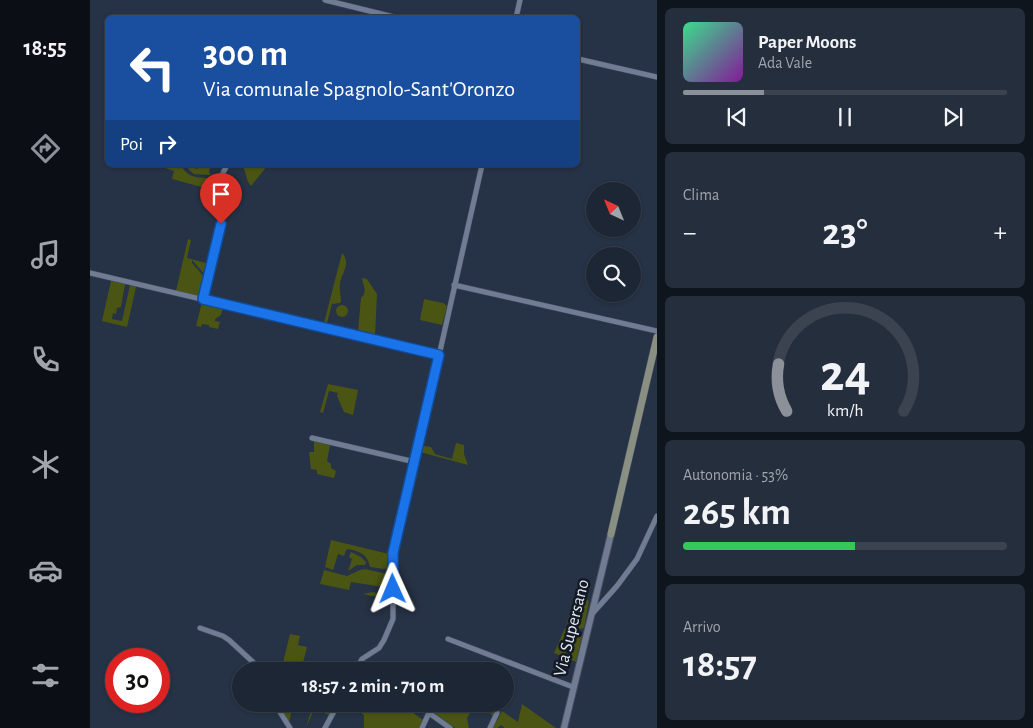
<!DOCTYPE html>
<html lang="it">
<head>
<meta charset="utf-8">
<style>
	:root { --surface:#1c2634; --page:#252e3c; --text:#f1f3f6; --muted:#a0a5ac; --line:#3a434f; --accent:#8c9099 }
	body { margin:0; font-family:"Alegreya Sans",sans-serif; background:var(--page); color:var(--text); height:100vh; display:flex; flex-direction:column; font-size:19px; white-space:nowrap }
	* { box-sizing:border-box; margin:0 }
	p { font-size:16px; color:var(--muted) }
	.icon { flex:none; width:28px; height:28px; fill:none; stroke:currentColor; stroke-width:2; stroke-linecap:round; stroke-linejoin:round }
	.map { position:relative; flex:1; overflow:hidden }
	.panel { display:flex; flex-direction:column; gap:8px; padding:8px; background:#0f151d; width:376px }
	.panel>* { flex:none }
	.top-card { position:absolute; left:15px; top:15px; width:475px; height:152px; border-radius:8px; box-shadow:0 1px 4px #0004,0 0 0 1px var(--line); background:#1a4fa0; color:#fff; overflow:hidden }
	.needle { width:32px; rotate:317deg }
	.buttons { position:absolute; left:496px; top:182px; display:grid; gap:10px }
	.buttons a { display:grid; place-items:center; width:55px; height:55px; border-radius:50%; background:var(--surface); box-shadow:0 1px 4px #0004,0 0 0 1px var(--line); font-size:25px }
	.speed { position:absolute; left:15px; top:648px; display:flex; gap:10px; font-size:25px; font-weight:700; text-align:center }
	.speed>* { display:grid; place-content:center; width:65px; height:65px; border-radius:50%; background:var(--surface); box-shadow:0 1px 4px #0004,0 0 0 1px var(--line); line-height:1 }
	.speed .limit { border:8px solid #d22; background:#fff; color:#111 }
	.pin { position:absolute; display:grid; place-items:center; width:42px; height:42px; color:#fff; margin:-51px -21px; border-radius:50% 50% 50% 0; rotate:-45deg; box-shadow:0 0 5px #0007 }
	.pin .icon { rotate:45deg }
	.me { position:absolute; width:55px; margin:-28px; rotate:359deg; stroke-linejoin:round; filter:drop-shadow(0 0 4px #0008) }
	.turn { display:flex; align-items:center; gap:18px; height:105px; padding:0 15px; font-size:22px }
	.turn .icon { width:65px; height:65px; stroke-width:2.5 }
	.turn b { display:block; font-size:35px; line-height:42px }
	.then { display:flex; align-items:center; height:48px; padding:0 15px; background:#0003; gap:10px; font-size:19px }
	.big { font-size:38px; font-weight:600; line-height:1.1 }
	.panel .card { flex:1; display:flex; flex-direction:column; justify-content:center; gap:8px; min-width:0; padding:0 18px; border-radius:8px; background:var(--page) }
	.panel .dial { align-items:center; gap:0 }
	.dial svg { height:130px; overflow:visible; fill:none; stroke:var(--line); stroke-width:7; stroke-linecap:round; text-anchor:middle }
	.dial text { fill:var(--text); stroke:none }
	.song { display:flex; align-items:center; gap:15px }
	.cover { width:60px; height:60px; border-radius:8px; background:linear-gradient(135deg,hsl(150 70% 55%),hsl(290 70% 35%)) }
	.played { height:5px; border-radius:2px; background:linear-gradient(90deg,var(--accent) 25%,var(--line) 25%) }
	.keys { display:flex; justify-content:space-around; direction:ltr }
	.heat { display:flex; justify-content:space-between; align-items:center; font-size:28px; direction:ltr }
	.charge { height:8px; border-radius:4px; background:linear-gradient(90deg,#34c759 53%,var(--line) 0) }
	.trip { position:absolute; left:142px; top:662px; width:282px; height:50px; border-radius:25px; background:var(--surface); box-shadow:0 1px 4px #0004,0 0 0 1px var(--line); font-weight:600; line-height:50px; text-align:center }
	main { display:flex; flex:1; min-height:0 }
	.tabs { display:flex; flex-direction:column; width:90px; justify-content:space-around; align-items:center; background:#0b0f15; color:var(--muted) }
	.tabs .icon { width:35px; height:35px }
	.tabs .current { color:var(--accent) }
	.tabs b { font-size:22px; color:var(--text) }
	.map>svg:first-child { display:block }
	.green { fill:#4b5513 }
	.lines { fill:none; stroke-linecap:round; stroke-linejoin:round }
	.minor-casing { stroke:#454f5f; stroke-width:6 }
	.tertiary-casing { stroke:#454f5f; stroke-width:8 }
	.secondary-casing { stroke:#454f5f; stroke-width:8 }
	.minor { stroke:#6f7c93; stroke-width:5 }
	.tertiary { stroke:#6f7c93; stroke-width:6 }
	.secondary { stroke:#898f81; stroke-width:7 }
	.route-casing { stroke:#114b97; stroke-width:12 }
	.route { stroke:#1a73e8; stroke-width:9 }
	.labels { text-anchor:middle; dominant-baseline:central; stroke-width:5; stroke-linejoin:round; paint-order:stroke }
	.street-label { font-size:18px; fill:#e0e7f4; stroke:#141a23 }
</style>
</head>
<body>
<main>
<nav class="tabs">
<b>18:55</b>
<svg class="icon current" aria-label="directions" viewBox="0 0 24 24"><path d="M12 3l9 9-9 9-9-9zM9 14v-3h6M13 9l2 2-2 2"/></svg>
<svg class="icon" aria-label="music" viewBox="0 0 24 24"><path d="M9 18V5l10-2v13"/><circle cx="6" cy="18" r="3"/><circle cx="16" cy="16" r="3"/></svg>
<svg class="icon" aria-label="phone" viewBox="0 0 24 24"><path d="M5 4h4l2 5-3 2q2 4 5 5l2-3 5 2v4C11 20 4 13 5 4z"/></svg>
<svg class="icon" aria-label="climate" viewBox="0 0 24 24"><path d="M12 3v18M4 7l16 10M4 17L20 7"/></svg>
<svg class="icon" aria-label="car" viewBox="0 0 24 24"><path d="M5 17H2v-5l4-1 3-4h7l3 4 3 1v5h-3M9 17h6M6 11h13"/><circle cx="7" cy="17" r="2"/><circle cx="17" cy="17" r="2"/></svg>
<svg class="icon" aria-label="filters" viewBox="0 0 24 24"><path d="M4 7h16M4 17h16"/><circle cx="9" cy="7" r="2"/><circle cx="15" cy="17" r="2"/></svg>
</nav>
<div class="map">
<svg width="567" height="728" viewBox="0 0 567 728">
	<rect width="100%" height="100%" fill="#263245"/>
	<g class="green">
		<path d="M76,165H91C104,190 127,165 134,193L82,179L84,171L75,168Z"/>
		<polygon points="100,165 107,169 113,165 120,165 119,172 121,175 104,174 98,169"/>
		<path d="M151,165H178L161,186C154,178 158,172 151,165Z"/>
		<polygon points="98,239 101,240 97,258 120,264 116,276 102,260 102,263 116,279 112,297 86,291"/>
		<path d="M252,253C262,264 251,273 250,284C249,290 251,296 251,301L250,303L242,304L237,323H234Z"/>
		<path d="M272,278L277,279L287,294L285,336L268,332L271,298C278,292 273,286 272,278Z"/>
		<polygon points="21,281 35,284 31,307 27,308 26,314 23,313 22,319 32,321 40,285 46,287 37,327 12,321"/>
		<polygon points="334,299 353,303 357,306 352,325 330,320"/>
		<polygon points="112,302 133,307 131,315 125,319 125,321 130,322 128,329 119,327 119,325 112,324 111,327 106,326"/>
		<circle cx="252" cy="311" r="6"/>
		<polygon points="238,384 268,390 263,415 254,412 247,396 248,393 239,391 233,413 230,412"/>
		<polygon points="224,441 240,445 237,461 241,464 241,468 246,471 244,478 227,474 227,470 221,469 219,452 224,452"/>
		<polygon points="366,443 374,445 374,454 378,465 330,452 331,448 334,446 341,447 345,454 362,459"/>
		<path d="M241,540L299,554L300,568L294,569L280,567C278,555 270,551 258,549L256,550L254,556L248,554L243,570L235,567Z"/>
		<polygon points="261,552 271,557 276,562 275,565 267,565 258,571 262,559 259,557"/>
		<polygon points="275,569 297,574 300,588 261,582 259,590 230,584 234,570 257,576 270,570"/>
		<polygon points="487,591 494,597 485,625 483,626 477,623"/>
		<polygon points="283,592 301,597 301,600 273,594"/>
		<polygon points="496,599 499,601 494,628 490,629 487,625"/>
		<polygon points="475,628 482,632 474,657 464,653"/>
		<polygon points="487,632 492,636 486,662 476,658 485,634"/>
		<polygon points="200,634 210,636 208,645 217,647 211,671 191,671"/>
		<polygon points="186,704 203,704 199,723"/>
		<polygon points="223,704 237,704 244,707 239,715 224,709 216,728"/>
		<polygon points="259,704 311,704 333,720 329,728 274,728 274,715"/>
		<polygon points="348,704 381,704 377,710 380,713 377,718 379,728 365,728 343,712"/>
		<polygon points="393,704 403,704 408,708 403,716 396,709"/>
		<polygon points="432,704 466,728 415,728 411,725 407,728 403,728 412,711 428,722"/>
	</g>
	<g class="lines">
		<defs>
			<g id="minor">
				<polyline points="235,0 308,18"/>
				<polyline points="426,18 430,0"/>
				<polyline points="488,59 567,77"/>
				<polyline points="0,273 349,355"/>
				<polyline points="364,285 567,331"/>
				<polyline points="113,299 136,205 135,188 131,177 137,165"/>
				<polyline points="222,438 325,462"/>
				<polyline points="502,614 527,586 547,559 567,516"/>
				<polyline points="110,628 133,636 139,640 165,664 166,671"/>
				<polyline points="358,639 483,687"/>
				<polyline points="265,671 272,659 289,648 294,640 303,619 303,553 325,462 392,165"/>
				<polyline points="185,704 200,728"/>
				<polyline points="339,713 360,728"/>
				<polyline points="235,728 248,704"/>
				<polyline points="332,728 343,704"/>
				<polyline points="400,728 407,713"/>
			</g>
			<polyline id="tertiary" points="474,728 521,534"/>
			<polyline id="secondary" points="521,534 567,337"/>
		</defs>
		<use href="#minor" class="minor-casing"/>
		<use href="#tertiary" class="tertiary-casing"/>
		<use href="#secondary" class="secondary-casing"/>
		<use href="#minor" class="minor"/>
		<use href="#tertiary" class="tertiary"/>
		<use href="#secondary" class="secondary"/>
	</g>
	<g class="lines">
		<defs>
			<polyline id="route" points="131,224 113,299 349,355 303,553 303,589"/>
		</defs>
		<use href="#route" class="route-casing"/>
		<use href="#route" class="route"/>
	</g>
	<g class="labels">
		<g class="street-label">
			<text transform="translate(482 628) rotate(-76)">Via Supersano</text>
		</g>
	</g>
</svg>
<div class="buttons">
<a><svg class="needle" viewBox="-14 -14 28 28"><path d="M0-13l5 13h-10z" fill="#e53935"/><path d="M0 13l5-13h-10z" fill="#a0a5ac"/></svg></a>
<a><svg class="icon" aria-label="search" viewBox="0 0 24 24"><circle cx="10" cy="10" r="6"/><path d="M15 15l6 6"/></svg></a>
</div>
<div class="speed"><div class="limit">30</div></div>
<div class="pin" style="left:131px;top:224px;background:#d93025"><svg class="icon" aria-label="arrive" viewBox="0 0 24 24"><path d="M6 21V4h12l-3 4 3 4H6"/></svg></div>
<svg class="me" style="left:303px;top:589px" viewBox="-20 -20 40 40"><path d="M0-17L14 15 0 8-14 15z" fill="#1a73e8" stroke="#fff" stroke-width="4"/></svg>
<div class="trip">18:57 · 2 min · 710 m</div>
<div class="top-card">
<div class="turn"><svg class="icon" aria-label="left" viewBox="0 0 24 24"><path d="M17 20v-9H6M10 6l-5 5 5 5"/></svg><div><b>300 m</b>Via comunale Spagnolo-Sant'Oronzo</div></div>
<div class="then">Poi<svg class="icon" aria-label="right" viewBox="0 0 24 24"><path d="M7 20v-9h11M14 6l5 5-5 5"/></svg></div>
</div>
</div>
<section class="panel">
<div class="card">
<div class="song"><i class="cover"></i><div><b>Paper Moons</b><p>Ada Vale</p></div></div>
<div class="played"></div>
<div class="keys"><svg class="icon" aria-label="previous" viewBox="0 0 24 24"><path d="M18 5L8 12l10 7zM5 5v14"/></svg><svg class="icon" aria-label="pause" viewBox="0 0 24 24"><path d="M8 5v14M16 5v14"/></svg><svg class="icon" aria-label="next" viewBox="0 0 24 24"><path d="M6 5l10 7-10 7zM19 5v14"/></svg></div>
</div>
<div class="card"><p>Clima</p>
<div class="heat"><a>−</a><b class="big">23°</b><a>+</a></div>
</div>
<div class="card dial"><svg viewBox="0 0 100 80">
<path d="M14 69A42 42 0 1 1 86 69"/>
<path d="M14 69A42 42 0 0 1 9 40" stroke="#8c9099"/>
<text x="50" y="56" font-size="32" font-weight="700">24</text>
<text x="50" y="72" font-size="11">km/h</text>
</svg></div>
<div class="card"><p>Autonomia · 53%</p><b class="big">265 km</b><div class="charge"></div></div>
<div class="card"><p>Arrivo</p><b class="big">18:57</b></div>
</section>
</main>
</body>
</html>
